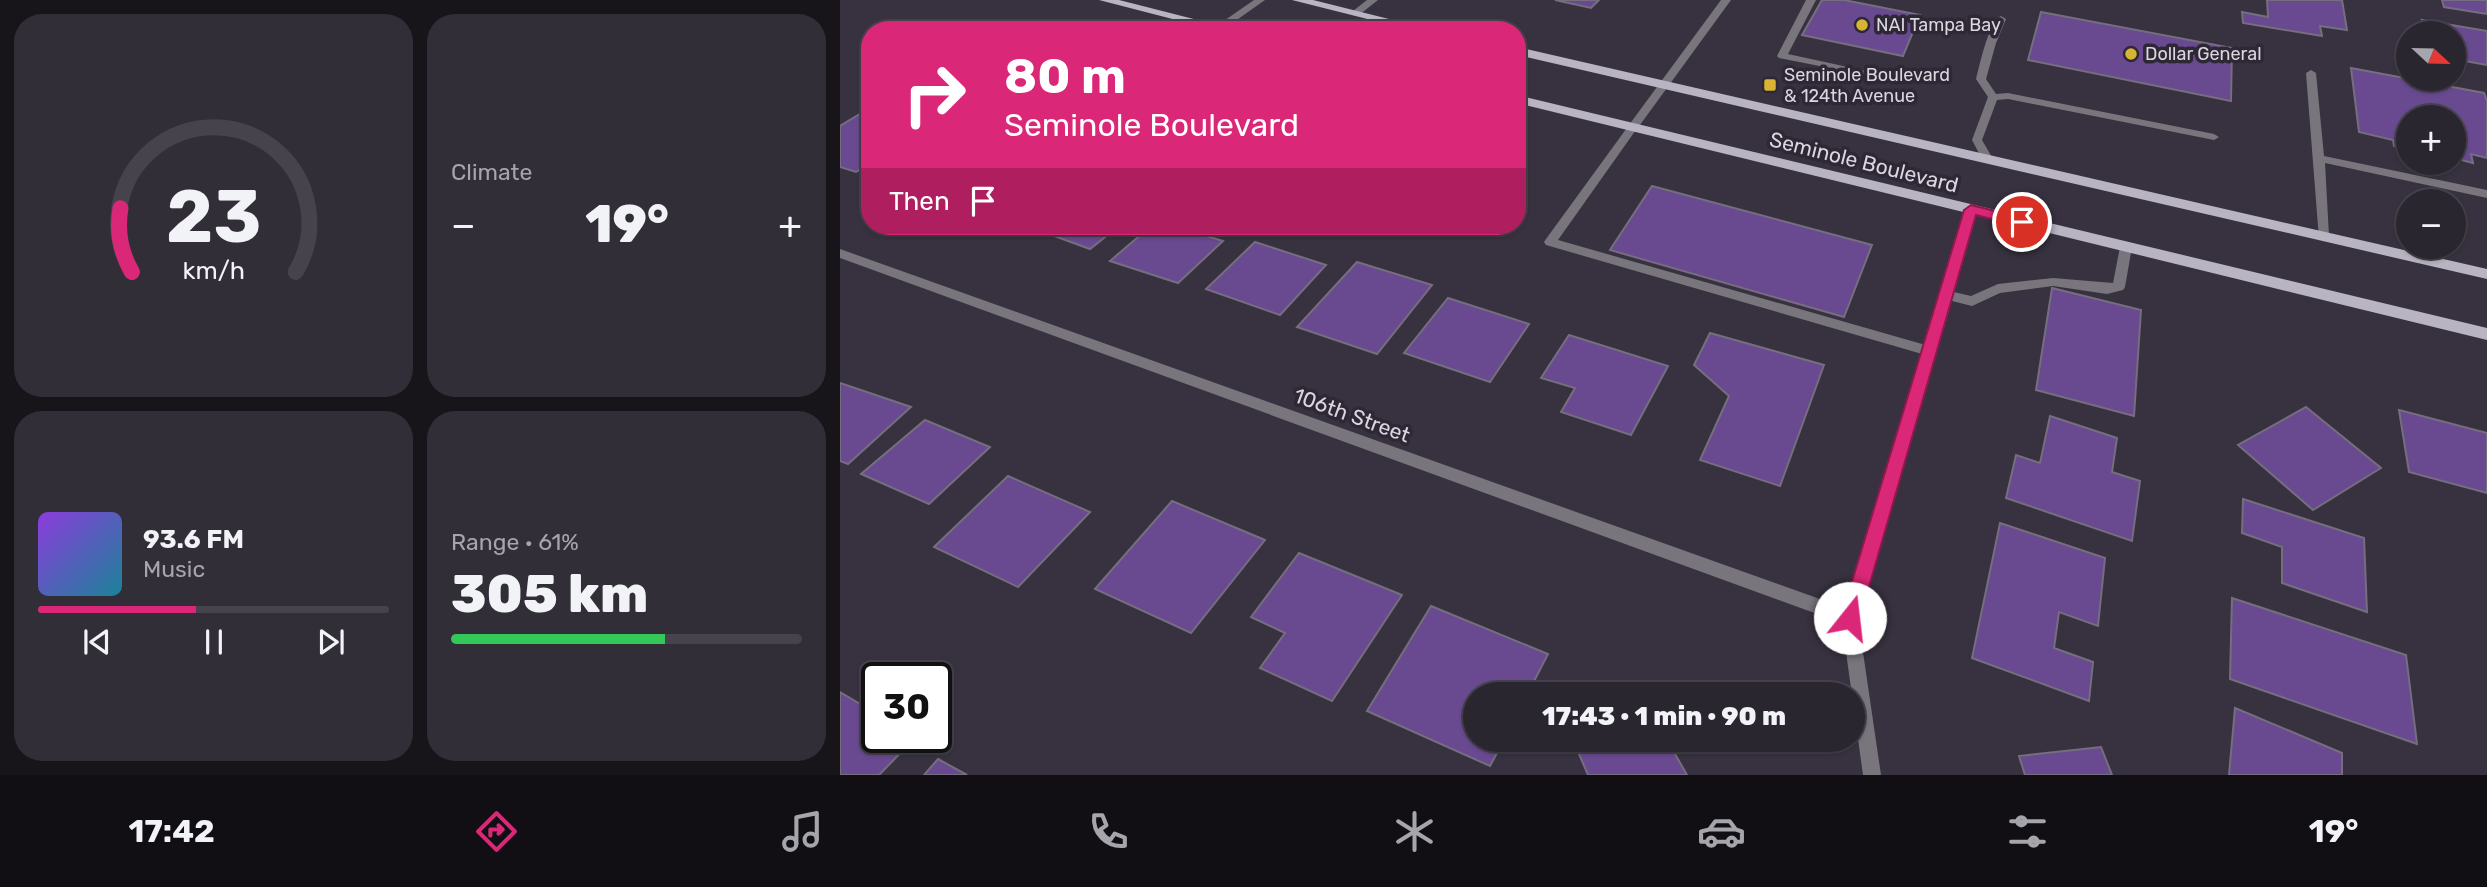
<!DOCTYPE html>
<html lang="en">
<head>
<meta charset="utf-8">
<style>
	:root { --surface:#2a2630; --page:#322e38; --text:#f1f3f6; --muted:#a5a5ab; --line:#46434c; --accent:#db2777 }
	body { margin:0; font-family:Rubik,sans-serif; background:var(--page); color:var(--text); height:100vh; display:flex; flex-direction:column; font-size:26px; white-space:nowrap }
	* { box-sizing:border-box; margin:0 }
	p { font-size:23px; color:var(--muted) }
	.icon { flex:none; width:38px; height:38px; fill:none; stroke:currentColor; stroke-width:2; stroke-linecap:round; stroke-linejoin:round }
	.map { position:relative; flex:1; overflow:hidden }
	.sheet { display:flex; flex-direction:column; gap:14px; padding:14px; background:#17151a; width:840px }
	.sheet>* { flex:none }
	.guide { position:absolute; left:21px; top:21px; width:665px; height:214px; border-radius:28px; box-shadow:0 2px 5px #0004,0 0 0 2px var(--line); background:#db2777; color:#fff; overflow:hidden }
	.needle { width:46px; rotate:112deg }
	.controls { position:absolute; left:1556px; top:21px; display:grid; gap:14px }
	.controls a { display:grid; place-items:center; width:70px; height:70px; border-radius:50%; background:var(--surface); box-shadow:0 2px 5px #0004,0 0 0 2px var(--line); font-size:35px }
	.speed { position:absolute; left:21px; top:662px; display:flex; gap:14px; font-size:35px; font-weight:700; text-align:center }
	.speed>* { display:grid; place-content:center; width:91px; height:91px; border-radius:50%; background:var(--surface); box-shadow:0 2px 5px #0004,0 0 0 2px var(--line); line-height:1 }
	.speed .limit { border:4px solid #111; border-radius:10px; background:#fff; color:#111 }
	.pin { position:absolute; display:grid; place-items:center; width:60px; height:60px; color:#fff; margin:-30px; border:4px solid #fff; border-radius:50%; box-shadow:0 2px 7px #0007 }
	.me { position:absolute; width:77px; margin:-38px; rotate:16deg; stroke-linejoin:round; filter:drop-shadow(0 0 5px #0008) }
	.turn { display:flex; align-items:center; gap:24px; height:147px; padding:0 28px; font-size:32px }
	.turn .icon { width:91px; height:91px; stroke-width:2.5 }
	.turn b { display:block; font-size:49px; line-height:60px }
	.then { display:flex; align-items:center; height:66px; padding:0 28px; background:#0003; gap:14px; font-size:26px }
	.big { font-size:52px; font-weight:800; line-height:1.1 }
	.sheet .tile { flex:1; display:flex; flex-direction:column; justify-content:center; gap:10px; min-width:0; padding:0 24px; border-radius:28px; background:var(--page) }
	.sheet .dial { align-items:center; gap:0 }
	.dial svg { height:182px; overflow:visible; fill:none; stroke:var(--line); stroke-width:7; stroke-linecap:round; text-anchor:middle }
	.dial text { fill:var(--text); stroke:none }
	.song { display:flex; align-items:center; gap:21px }
	.cover { width:84px; height:84px; border-radius:10px; background:linear-gradient(135deg,hsl(270 70% 55%),hsl(190 70% 35%)) }
	.played { height:7px; border-radius:4px; background:linear-gradient(90deg,var(--accent) 45%,var(--line) 45%) }
	.keys { display:flex; justify-content:space-around; direction:ltr }
	.heat { display:flex; justify-content:space-between; align-items:center; font-size:38px; direction:ltr }
	.charge { height:10px; border-radius:5px; background:linear-gradient(90deg,#34c759 61%,var(--line) 0) }
	.sheet .tiles { flex:1; display:grid; gap:14px; grid-template-columns:repeat(2,1fr) }
	.trip { position:absolute; left:623px; top:682px; width:402px; height:70px; border-radius:35px; background:var(--surface); box-shadow:0 2px 5px #0004,0 0 0 2px var(--line); font-weight:800; line-height:70px; text-align:center }
	.dock { display:flex; height:112px; justify-content:space-around; align-items:center; background:#110f13; color:var(--muted) }
	.dock .icon { width:49px; height:49px }
	.dock .current { color:var(--accent) }
	.dock b { font-size:32px; color:var(--text) }
	main { display:flex; flex:1; min-height:0 }
	.map>svg:first-child { display:block }
	.building { fill:#694990; stroke:#746e7e; stroke-width:2 }
	.lines { fill:none; stroke-linecap:round; stroke-linejoin:round }
	.service { fill:#78757c; fill-rule:evenodd }
	.minor { fill:#78757c; fill-rule:evenodd }
	.primary { fill:#b9b4c2; fill-rule:evenodd }
	.route { fill:#db2777; stroke:#8e194d; stroke-width:2 }
	.poi-dot { fill:#d7b434; stroke:#2e2836; stroke-width:2.5 }
	.labels { text-anchor:middle; dominant-baseline:central; stroke-width:7; stroke-linejoin:round; paint-order:stroke }
	.far-poi-label { font-size:18px; fill:#dad7df; stroke:#2e2836; text-anchor:start }
	.street-label { font-size:21px; fill:#dad7df; stroke:#2e2836 }
</style>
</head>
<body>
<main>
<section class="sheet">
<div class="tiles">
<div class="tile dial"><svg viewBox="0 0 100 80">
<path d="M14 69A42 42 0 1 1 86 69"/>
<path d="M14 69A42 42 0 0 1 9 41" stroke="#db2777"/>
<text x="50" y="56" font-size="32" font-weight="700">23</text>
<text x="50" y="72" font-size="11">km/h</text>
</svg></div>
<div class="tile"><p>Climate</p>
<div class="heat"><a>−</a><b class="big">19°</b><a>+</a></div>
</div>
<div class="tile">
<div class="song"><i class="cover"></i><div><b>93.6 FM</b><p>Music</p></div></div>
<div class="played"></div>
<div class="keys"><svg class="icon" aria-label="previous" viewBox="0 0 24 24"><path d="M18 5L8 12l10 7zM5 5v14"/></svg><svg class="icon" aria-label="pause" viewBox="0 0 24 24"><path d="M8 5v14M16 5v14"/></svg><svg class="icon" aria-label="next" viewBox="0 0 24 24"><path d="M6 5l10 7-10 7zM19 5v14"/></svg></div>
</div>
<div class="tile"><p>Range · 61%</p><b class="big">305 km</b><div class="charge"></div></div>
</div>
</section>
<div class="map">
<svg width="1647" height="775" viewBox="0 0 1647 775">
	<rect width="100%" height="100%" fill="#383240"/>
	<g class="building">
		<polygon points="715,0 759,0 751,8"/>
		<polygon points="982,0 1004,0 1080,15 1063,56 962,35"/>
		<polygon points="1427,0 1502,0 1507,30 1480,26 1482,36 1403,23 1402,12 1428,17"/>
		<polygon points="1602,0 1647,0 1647,14 1604,7"/>
		<polygon points="1201,12 1392,48 1391,101 1188,60"/>
		<polygon points="1582,20 1647,31 1647,65 1620,60 1616,48 1614,47 1614,33 1586,33"/>
		<polygon points="1511,68 1644,93 1647,101 1647,158 1631,154 1633,163 1614,158 1614,117 1568,117 1568,149 1554,146 1553,140 1519,132"/>
		<polygon points="23,112 30,114 30,163 16,172 0,167 0,126"/>
		<polygon points="812,186 1032,245 1004,317 770,250"/>
		<polygon points="187,226 279,226 250,249"/>
		<polygon points="311,226 334,226 383,241 338,283 270,261"/>
		<polygon points="415,242 486,265 440,315 366,289"/>
		<polygon points="517,262 592,285 537,354 457,327"/>
		<polygon points="1212,288 1301,310 1294,416 1196,390"/>
		<polygon points="608,298 689,324 650,382 564,353"/>
		<polygon points="870,333 984,365 940,486 860,460 889,396 854,365"/>
		<polygon points="729,335 828,366 791,435 721,412 735,388 701,378"/>
		<polygon points="0,383 71,407 8,464 0,461"/>
		<polygon points="1466,407 1541,468 1473,510 1398,445"/>
		<polygon points="1559,410 1647,433 1647,493 1569,472"/>
		<polygon points="1210,416 1277,438 1272,472 1300,481 1292,541 1166,498 1176,455 1200,463"/>
		<polygon points="85,420 150,447 89,504 21,474"/>
		<polygon points="168,476 250,512 178,587 94,547"/>
		<polygon points="1403,499 1524,538 1527,612 1442,583 1442,547 1402,533"/>
		<polygon points="332,501 425,540 351,633 255,589"/>
		<polygon points="1160,523 1265,558 1258,626 1219,612 1214,648 1253,662 1249,701 1132,658"/>
		<polygon points="459,553 562,595 492,701 420,668 445,633 411,617"/>
		<polygon points="1392,598 1566,655 1577,744 1390,679"/>
		<polygon points="591,606 708,654 687,695 635,695 635,740 664,740 650,766 527,711"/>
		<polygon points="0,692 37,714 37,737 76,737 39,775 0,775"/>
		<polygon points="1395,708 1502,753 1502,775 1389,775"/>
		<polygon points="733,740 827,740 847,775 748,775"/>
		<polygon points="1261,747 1272,775 1185,775 1179,756"/>
		<polygon points="98,759 127,775 84,775"/>
	</g>
	<g class="lines">
		<g class="service">
			<polygon points="966,0 976,0 948,54 1040,74 1040,78 939,58 937,56"/>
			<path d="M1161,16L1166,19L1156,43L1146,79L1156,94L1168,93L1374,134L1379,137L1374,140L1168,99L1157,100L1142,140L1153,159L1151,161H1143L1132,140L1148,97L1136,79C1140,64 1148,24 1161,16Z"/>
			<polygon points="1471,70 1476,73 1484,156 1647,190 1647,198 1485,163 1489,236 1487,239 1479,239 1466,73"/>
			<polygon points="793,124 798,127 718,240 1089,346 1096,351 1094,355 1089,356 706,245 704,242 706,239 789,125"/>
			<polygon points="1286,243 1292,247 1285,287 1283,290 1267,294 1213,286 1160,293 1132,306 1100,298 1099,295 1105,290 1131,296 1158,284 1213,278 1273,283 1280,247"/>
		</g>
		<g class="minor">
			<polygon points="414,0 425,0 384,29 378,29 378,25"/>
			<polygon points="527,0 538,0 519,15 513,15 513,11"/>
			<polygon points="881,0 891,0 797,129 789,129 789,125"/>
			<polygon points="1131,206 1137,210 1018,618 1041,775 1023,775 1002,623 0,258 0,249 1005,608 1125,210"/>
		</g>
		<g class="primary">
			<polygon points="259,0 279,0 397,30 375,30"/>
			<polygon points="452,0 473,0 593,30 571,30"/>
			<polygon points="677,47 1647,269 1647,279 677,55"/>
			<polygon points="677,95 1647,328 1647,340 677,103"/>
		</g>
	</g>
	<polygon class="route" points="1131,205 1187,219 1189,222 1182,227 1136,215 1020,618 1017,624 1010,627 1004,624 1001,618 1124,210"/>
	<g class="poi-dot">
		<circle cx="1022" cy="25" r="7"/>
		<circle cx="1291" cy="54" r="7"/>
		<rect x="923" y="78" width="14" height="14" rx="3.5"/>
	</g>
	<g class="labels">
		<g class="far-poi-label">
			<text x="1036" y="25">NAI Tampa Bay</text>
			<text x="1305" y="54">Dollar General</text>
			<text x="944" y="75">Seminole Boulevard<tspan x="944" dy="21">&amp; 124th Avenue</tspan></text>
		</g>
		<g class="street-label">
			<text transform="translate(1024 162) rotate(14)">Seminole Boulevard</text>
			<text transform="translate(512 415) rotate(20)">106th Street</text>
		</g>
	</g>
</svg>
<div class="controls">
<a><svg class="needle" viewBox="-14 -14 28 28"><path d="M0-13l5 13h-10z" fill="#e53935"/><path d="M0 13l5-13h-10z" fill="#a5a5ab"/></svg></a>
<a>+</a>
<a>−</a>
</div>
<div class="speed"><div class="limit">30</div></div>
<div class="pin" style="left:1182px;top:222px;background:#d93025"><svg class="icon" aria-label="arrive" viewBox="0 0 24 24"><path d="M6 21V4h12l-3 4 3 4H6"/></svg></div>
<svg class="me" style="left:1010px;top:618px" viewBox="-20 -20 40 40"><circle r="19" fill="#fff"/><path d="M0-13L10 11 0 6-10 11z" fill="#db2777"/></svg>
<div class="trip">17:43 · 1 min · 90 m</div>
<div class="guide">
<div class="turn"><svg class="icon" aria-label="right" viewBox="0 0 24 24"><path d="M7 20v-9h11M14 6l5 5-5 5"/></svg><div><b>80 m</b>Seminole Boulevard</div></div>
<div class="then">Then<svg class="icon" aria-label="arrive" viewBox="0 0 24 24"><path d="M6 21V4h12l-3 4 3 4H6"/></svg></div>
</div>
</div>
</main>
<nav class="dock">
<b>17:42</b>
<svg class="icon current" aria-label="directions" viewBox="0 0 24 24"><path d="M12 3l9 9-9 9-9-9zM9 14v-3h6M13 9l2 2-2 2"/></svg>
<svg class="icon" aria-label="music" viewBox="0 0 24 24"><path d="M9 18V5l10-2v13"/><circle cx="6" cy="18" r="3"/><circle cx="16" cy="16" r="3"/></svg>
<svg class="icon" aria-label="phone" viewBox="0 0 24 24"><path d="M5 4h4l2 5-3 2q2 4 5 5l2-3 5 2v4C11 20 4 13 5 4z"/></svg>
<svg class="icon" aria-label="climate" viewBox="0 0 24 24"><path d="M12 3v18M4 7l16 10M4 17L20 7"/></svg>
<svg class="icon" aria-label="car" viewBox="0 0 24 24"><path d="M5 17H2v-5l4-1 3-4h7l3 4 3 1v5h-3M9 17h6M6 11h13"/><circle cx="7" cy="17" r="2"/><circle cx="17" cy="17" r="2"/></svg>
<svg class="icon" aria-label="filters" viewBox="0 0 24 24"><path d="M4 7h16M4 17h16"/><circle cx="9" cy="7" r="2"/><circle cx="15" cy="17" r="2"/></svg>
<b>19°</b>
</nav>
</body>
</html>
